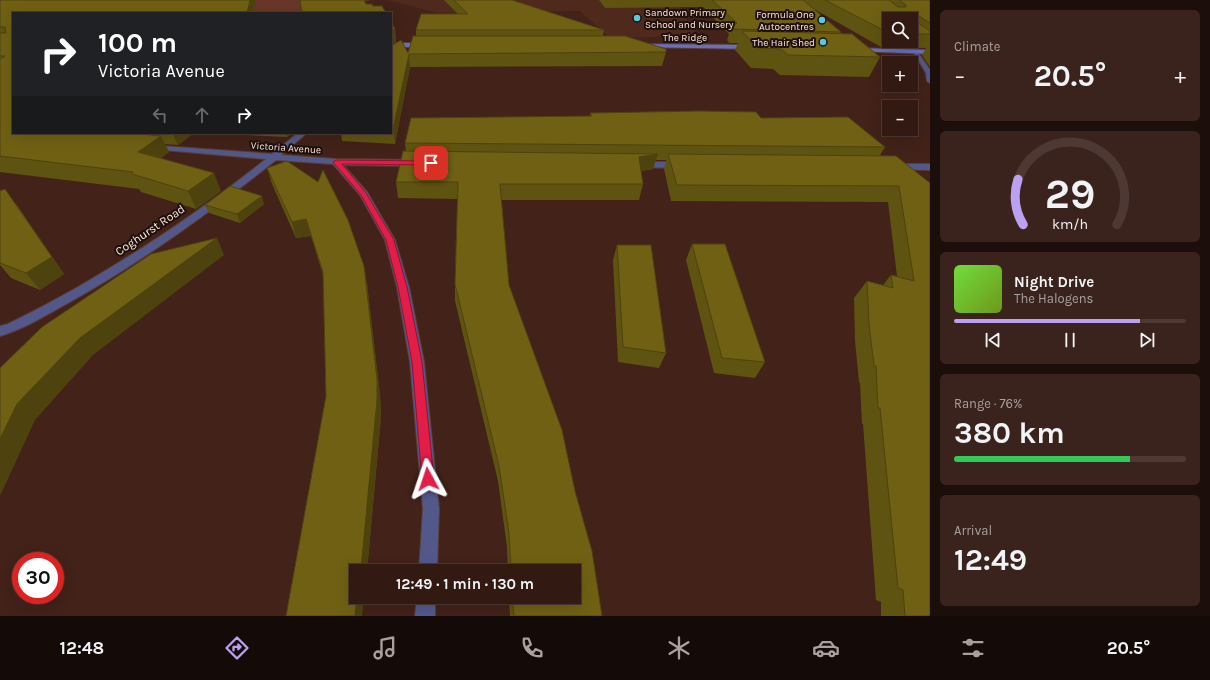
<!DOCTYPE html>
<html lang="en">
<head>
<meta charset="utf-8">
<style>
	:root { --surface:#321a13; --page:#3a231c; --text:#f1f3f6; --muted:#a8a1a0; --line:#4d3833; --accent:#bca0f2 }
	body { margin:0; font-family:Karla,sans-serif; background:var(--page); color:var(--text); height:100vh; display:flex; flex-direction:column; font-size:15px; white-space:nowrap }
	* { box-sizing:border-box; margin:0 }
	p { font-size:13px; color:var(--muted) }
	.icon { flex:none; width:22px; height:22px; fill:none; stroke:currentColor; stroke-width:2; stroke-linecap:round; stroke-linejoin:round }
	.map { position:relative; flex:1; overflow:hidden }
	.sheet { display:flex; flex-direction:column; gap:10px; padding:10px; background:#1c0e0a; width:280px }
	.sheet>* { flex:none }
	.banner { position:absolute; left:12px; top:12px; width:380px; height:122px; border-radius:0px; box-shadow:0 4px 16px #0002,0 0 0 1px var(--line); background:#202124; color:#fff; overflow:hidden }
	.controls { position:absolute; left:882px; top:12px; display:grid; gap:8px }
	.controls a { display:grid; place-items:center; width:36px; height:36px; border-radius:0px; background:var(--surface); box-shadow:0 4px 16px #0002,0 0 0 1px var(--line); font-size:20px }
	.speed { position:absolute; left:12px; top:552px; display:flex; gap:8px; font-size:20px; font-weight:700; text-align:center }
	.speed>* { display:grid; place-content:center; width:52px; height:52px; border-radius:50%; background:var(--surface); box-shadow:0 4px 16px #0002,0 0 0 1px var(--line); line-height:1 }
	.speed .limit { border:6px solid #d22; background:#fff; color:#111 }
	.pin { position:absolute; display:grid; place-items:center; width:34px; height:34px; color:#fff; margin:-17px; border-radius:8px; box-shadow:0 2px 6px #0006 }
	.me { position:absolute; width:44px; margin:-22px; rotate:355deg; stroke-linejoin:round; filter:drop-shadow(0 0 3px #0008) }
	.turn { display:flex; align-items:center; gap:14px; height:84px; padding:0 20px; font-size:18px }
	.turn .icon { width:52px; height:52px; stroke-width:2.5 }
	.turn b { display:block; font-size:28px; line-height:34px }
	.lanes { display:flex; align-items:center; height:38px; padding:0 20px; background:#0003; justify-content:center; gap:20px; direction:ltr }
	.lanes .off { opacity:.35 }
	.big { font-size:30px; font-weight:700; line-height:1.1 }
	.sheet .card { flex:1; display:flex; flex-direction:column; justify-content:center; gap:6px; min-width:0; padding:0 14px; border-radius:6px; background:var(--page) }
	.sheet .dial { align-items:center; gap:0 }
	.dial svg { height:104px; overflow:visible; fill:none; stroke:var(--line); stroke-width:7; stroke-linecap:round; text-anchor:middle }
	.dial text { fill:var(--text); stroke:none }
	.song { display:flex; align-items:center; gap:12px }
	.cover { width:48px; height:48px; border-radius:6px; background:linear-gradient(135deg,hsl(100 70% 55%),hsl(80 70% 35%)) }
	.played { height:4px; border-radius:2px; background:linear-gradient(90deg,var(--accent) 80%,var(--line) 80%) }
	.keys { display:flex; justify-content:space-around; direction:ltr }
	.heat { display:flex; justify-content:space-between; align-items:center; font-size:22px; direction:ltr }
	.charge { height:6px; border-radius:3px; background:linear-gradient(90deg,#34c759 76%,var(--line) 0) }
	.trip { position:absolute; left:349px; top:564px; width:232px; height:40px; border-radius:0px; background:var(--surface); box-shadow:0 4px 16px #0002,0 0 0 1px var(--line); font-weight:700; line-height:40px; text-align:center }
	.menu { display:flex; height:64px; justify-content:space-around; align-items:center; background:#140a08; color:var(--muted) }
	.menu .icon { width:28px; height:28px }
	.menu .active { color:var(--accent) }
	.menu b { font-size:18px; color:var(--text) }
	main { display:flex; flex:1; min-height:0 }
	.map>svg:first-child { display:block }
	.built { fill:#50291d }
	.green { fill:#683729 }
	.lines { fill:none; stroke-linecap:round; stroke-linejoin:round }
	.street-casing { stroke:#5c3d35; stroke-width:2 }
	.secondary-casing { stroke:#5c3d35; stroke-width:2 }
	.street { fill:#52598a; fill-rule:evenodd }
	.secondary { fill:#6870be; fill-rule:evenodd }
	.wall { fill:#5f5311; fill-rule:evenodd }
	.shaded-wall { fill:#4e430e }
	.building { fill:#6f6014; stroke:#4e430e }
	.route { fill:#e11d48; stroke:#92132f }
	.poi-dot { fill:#59c8e5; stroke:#1f100c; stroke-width:1.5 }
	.labels { text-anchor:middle; stroke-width:4; stroke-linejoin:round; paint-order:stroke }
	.far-poi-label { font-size:10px; fill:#fce6df; stroke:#1f100c; text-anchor:end }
	.far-street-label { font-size:10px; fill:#fce6df; stroke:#1f100c }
	.street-label { font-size:12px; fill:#fce6df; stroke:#1f100c }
</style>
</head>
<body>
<main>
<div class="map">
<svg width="930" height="616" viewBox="0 0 930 616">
	<rect width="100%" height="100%" fill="#422219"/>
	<polygon class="built" points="388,0 699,0 680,5 688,23 698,36 610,38 580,11 437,13"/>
	<polygon class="green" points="228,0 372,0 295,13 221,13"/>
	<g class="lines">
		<g class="street-casing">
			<g id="street">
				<polygon points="913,51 917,51 930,70 930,83 927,81 926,73"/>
				<path d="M298 133H307L281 155 336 159 417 160 421 163 417 166 343 165 367 192 395 240 409 287 424 362 439 509 437 571H419L423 509 410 362 397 287 385 240 360 195 333 164 276 160C210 212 142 262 68 303 46 315 24 329 0 336V326L8 324C32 312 55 300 78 287 144 249 207 206 266 159L152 149 148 147 149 145 272 154Z"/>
				<polygon points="639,162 681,162 685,165 681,168 636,167 636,163"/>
				<polygon points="895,164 930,164 930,170 892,169 892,165"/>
				<polygon points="417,597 435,597 435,616 415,616"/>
			</g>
		</g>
		<g class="secondary-casing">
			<g id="secondary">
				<polygon points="391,43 426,43 429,45 426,47 391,47"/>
				<polygon points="640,44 752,45 755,47 752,49 638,47 638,45"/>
				<polygon points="856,48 930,50 930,54 854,51 854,49"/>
			</g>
		</g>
		<use href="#street" class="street"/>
		<use href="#secondary" class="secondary"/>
	</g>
	<g class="wall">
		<polygon points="0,0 256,0 253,13 13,13 13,133 194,133 178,145 165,144 169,152 161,158 221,191 196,209 141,192 139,189 0,172"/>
		<polygon points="444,0 512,0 604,30 603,36 666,52 662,66 410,67 395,144 342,141 341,133 391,133 391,22 395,29 396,43 408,53 416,36 416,30 458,14"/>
		<path d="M599 0H930V67L922 55 926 48 881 47 814 9 841 32 840 34 880 57 869 77 780 75 773 69 751 68 735 50 738 43H729L727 40 729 34 703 7 605 8ZM889 19H911V41H889Z"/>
		<polygon points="590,113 761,118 885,147 880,155 930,183 930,616 881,616 881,602 876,600 863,424 862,424 860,383 859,382 855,341 854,298 867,281 883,285 891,275 897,276 888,202 671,201 664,169 666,160 656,160 653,169 641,171 643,184 639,200 501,200 509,285 602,616 510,616 509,597 574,597 574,571 508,571 507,547 498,481 455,301 455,284 458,199 398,198 396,182 406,152 405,143 590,116"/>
		<polygon points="245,133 292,133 287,137 246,135"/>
		<polygon points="267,168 367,283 380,395 381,417 367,571 356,571 290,601 326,396 323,275 311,236 296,238 272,184"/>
		<polygon points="0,191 17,205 64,274 40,290 11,278 0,265"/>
		<polygon points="264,204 240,223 209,213 205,205"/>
		<polygon points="692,244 765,362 755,378 714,373 686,260"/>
		<polygon points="617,245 666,353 659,368 618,362 613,260"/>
	</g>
	<g class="shaded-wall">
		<polygon points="250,0 256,0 253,13 247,13"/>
		<polygon points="395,29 396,48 391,53 391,30"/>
		<polygon points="409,54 410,67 395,144 393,129"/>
		<polygon points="172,133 194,133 178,145"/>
		<polygon points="286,133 292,133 287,137"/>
		<polygon points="161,136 169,152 147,169 138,152"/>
		<polygon points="658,154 653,169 635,172 639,157"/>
		<polygon points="214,173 221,191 196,209 188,191"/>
		<polygon points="5,189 64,274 40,290 26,273"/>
		<polygon points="262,196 264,204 240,223 237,214"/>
		<polygon points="306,219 311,236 296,238 292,222"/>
		<polygon points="217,238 224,255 93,355 35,420 0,496 0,439 17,404 80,338"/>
		<polygon points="364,266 367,283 380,395 381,417 367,571 361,571"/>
		<polygon points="357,597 364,597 362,616 355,616"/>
	</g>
	<g class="building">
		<polygon points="0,0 250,0 247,13 13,13 13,133 129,133 161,136 138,152 214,173 188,191 132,174 133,172 0,156 0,59 5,56 0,56 0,33 6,33 5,27 0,27"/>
		<polygon points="300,0 364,0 366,4 372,4 373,6 382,6 386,13 302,13"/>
		<polygon points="454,0 512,0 604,30 416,30 421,14 468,14"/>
		<polygon points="712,0 803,0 841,32 734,29 732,27 737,23"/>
		<polygon points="825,0 889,0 898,7 906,7 906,5 899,0 930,0 930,23 919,16 917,17 918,23 930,31 930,34 911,34 911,19 889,19 889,33"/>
		<polygon points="391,22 395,29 391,30"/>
		<polygon points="742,31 852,34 880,57 788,55 781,49 758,48"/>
		<polygon points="391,35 395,36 391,39"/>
		<polygon points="413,36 625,36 666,49 666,52 409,54 393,129 391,128 391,46 401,40 408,53"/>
		<polygon points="699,111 756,112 761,118 848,117 885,147 405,143 411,118 592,116 590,113"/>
		<polygon points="403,151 658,154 639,157 643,184 500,184 509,285 562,430 575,491 592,551 602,616 514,616 512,597 574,597 574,571 511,571 509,533 499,466 455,284 458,182 396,182"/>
		<polygon points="668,154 896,156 930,183 930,616 905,616 903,590 898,588 880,408 878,408 876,366 874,366 869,324 867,281 893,288 891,275 914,281 899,186 677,185"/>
		<polygon points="287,161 318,182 323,170 348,220 364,266 377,379 377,400 362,559 361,571 356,571 356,597 357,597 355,616 286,616 326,396 323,272 306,219 292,222 267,168"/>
		<polygon points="230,186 262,196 237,214 205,205"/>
		<polygon points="5,189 52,257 26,273 0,263 0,191"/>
		<polygon points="217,238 80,338 17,404 0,439 0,368 42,327 151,254"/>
		<polygon points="692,244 725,244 765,362 722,358"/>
		<polygon points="617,245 651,245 666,353 623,347"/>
	</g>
	<polygon class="route" points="336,160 431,161 434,163 431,165 342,164 366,193 394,240 407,287 422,362 434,479 433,483 428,485 424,483 422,479 412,362 398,287 386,240 361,195 333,162"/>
	<g class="poi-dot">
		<circle cx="637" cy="18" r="4"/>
		<circle cx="822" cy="20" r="4"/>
		<circle cx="823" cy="42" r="4"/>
	</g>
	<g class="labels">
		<g class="far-poi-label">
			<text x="645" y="16" text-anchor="start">Sandown Primary<tspan x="645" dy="12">School and Nursery</tspan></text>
			<text x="814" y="18">Formula One<tspan x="814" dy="12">Autocentres</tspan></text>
			<text x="815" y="46">The Hair Shed</text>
		</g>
		<g class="far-street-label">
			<text x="685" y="41">The Ridge</text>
			<text transform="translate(286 147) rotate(4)" y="4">Victoria Avenue</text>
		</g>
		<g class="street-label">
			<text transform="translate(150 230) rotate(-34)" y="4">Coghurst Road</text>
		</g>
	</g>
</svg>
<div class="controls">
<a><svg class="icon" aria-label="search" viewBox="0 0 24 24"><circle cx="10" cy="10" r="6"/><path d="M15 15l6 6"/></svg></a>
<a>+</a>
<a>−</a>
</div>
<div class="speed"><div class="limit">30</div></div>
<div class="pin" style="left:431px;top:163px;background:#d93025"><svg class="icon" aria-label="arrive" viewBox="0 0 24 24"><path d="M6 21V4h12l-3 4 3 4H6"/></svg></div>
<svg class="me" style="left:428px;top:479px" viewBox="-20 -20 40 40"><path d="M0-17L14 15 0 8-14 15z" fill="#e11d48" stroke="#fff" stroke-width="4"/></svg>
<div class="trip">12:49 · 1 min · 130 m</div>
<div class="banner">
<div class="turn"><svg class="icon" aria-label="right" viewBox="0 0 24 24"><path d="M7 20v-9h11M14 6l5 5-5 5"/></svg><div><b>100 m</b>Victoria Avenue</div></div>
<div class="lanes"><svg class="icon off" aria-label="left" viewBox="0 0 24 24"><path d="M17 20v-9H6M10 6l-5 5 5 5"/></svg><svg class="icon off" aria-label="ahead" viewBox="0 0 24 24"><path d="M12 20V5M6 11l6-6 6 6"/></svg><svg class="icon" aria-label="right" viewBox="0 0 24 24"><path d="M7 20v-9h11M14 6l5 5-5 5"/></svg></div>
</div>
</div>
<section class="sheet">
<div class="card"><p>Climate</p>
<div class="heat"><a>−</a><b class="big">20.5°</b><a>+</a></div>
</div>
<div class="card dial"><svg viewBox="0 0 100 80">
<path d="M14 69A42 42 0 1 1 86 69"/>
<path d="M14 69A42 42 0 0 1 10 34" stroke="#bca0f2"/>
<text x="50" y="56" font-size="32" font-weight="700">29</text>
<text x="50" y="72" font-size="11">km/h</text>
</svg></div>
<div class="card">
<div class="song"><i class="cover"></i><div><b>Night Drive</b><p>The Halogens</p></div></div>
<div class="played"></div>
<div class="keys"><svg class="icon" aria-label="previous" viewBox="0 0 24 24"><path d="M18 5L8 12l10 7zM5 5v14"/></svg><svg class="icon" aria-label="pause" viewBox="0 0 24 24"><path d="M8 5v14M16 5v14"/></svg><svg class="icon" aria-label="next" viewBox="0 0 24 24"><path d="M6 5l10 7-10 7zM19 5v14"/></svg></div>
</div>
<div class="card"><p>Range · 76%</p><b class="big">380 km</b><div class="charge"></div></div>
<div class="card"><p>Arrival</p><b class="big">12:49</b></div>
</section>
</main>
<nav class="menu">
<b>12:48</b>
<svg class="icon active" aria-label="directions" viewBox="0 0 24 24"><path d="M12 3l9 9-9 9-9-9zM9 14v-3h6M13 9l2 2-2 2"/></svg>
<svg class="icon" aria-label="music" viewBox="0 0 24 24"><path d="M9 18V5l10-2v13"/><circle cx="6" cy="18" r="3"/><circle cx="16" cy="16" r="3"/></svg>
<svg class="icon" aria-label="phone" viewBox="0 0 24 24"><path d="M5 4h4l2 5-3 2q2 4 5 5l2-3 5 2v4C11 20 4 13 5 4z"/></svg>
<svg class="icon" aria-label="climate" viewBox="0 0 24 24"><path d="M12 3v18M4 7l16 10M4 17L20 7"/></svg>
<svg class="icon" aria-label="car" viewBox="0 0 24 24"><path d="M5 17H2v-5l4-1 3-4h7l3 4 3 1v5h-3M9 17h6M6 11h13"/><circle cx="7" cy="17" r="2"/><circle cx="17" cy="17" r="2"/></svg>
<svg class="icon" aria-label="filters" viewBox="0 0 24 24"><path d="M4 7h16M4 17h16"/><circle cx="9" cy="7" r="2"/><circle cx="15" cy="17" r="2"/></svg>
<b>20.5°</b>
</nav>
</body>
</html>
